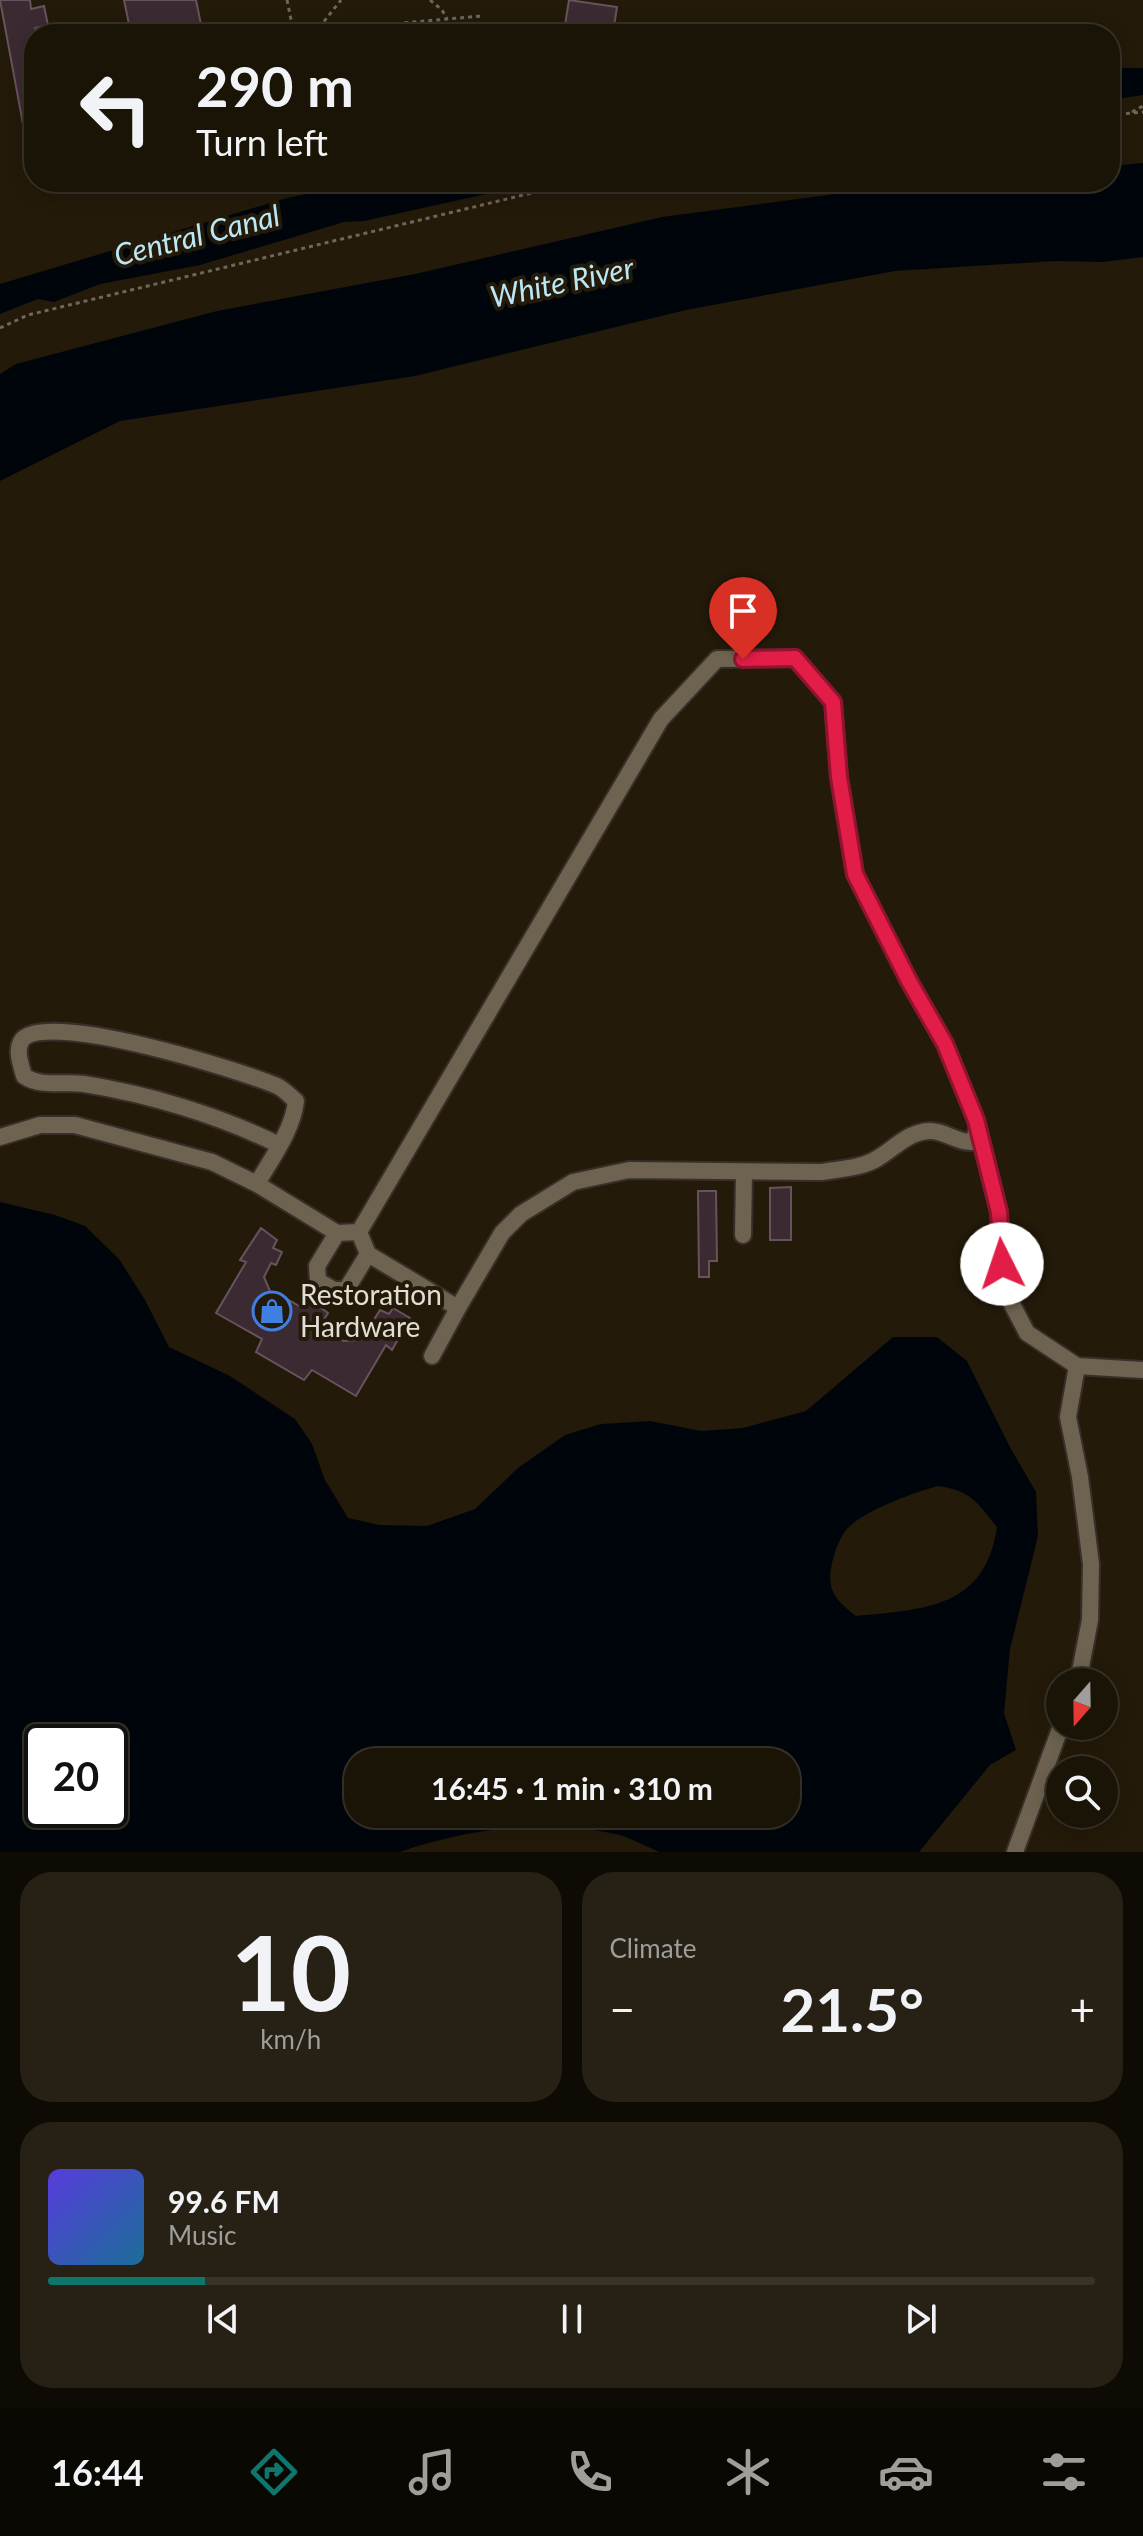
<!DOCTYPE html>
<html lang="en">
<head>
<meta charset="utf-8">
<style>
	:root { --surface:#1a1407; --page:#272115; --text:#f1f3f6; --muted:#9f9e9b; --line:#383328; --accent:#0f766e }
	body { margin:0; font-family:Lato,sans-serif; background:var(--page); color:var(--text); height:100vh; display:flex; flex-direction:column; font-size:30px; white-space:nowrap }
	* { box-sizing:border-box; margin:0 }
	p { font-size:26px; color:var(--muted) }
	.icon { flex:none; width:44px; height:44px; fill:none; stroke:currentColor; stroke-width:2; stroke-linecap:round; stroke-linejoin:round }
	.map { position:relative; height:1852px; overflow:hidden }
	.drawer { display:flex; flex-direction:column; gap:20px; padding:20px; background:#0e0b04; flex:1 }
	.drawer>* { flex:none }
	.banner { position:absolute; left:24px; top:24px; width:1096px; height:168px; border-radius:32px; box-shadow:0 4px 20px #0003,0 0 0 2px var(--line); background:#1a1407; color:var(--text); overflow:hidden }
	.needle { width:52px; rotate:200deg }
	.fabs { position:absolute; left:1046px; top:1668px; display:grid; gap:16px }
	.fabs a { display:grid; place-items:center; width:72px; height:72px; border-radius:50%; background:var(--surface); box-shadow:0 4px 20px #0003,0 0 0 2px var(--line); font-size:40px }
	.speed { position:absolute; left:24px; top:1724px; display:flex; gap:16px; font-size:40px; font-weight:700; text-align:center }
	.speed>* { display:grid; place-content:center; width:104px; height:104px; border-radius:50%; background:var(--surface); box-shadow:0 4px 20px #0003,0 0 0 2px var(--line); line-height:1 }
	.speed .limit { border:4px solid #111; border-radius:12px; background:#fff; color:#111 }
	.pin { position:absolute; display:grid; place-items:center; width:68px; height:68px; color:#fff; margin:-82px -34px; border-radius:50% 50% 50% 0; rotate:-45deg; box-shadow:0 0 8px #0007 }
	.pin .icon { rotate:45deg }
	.me { position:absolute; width:88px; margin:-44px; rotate:356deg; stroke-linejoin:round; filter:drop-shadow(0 0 6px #0008) }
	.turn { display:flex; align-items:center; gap:28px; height:168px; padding:0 40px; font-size:36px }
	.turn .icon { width:104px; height:104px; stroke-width:2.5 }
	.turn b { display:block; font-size:56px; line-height:68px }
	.big { font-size:60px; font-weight:700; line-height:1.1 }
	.drawer .widget { flex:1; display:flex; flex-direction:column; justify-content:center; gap:12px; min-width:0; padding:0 28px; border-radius:32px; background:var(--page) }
	.drawer .dial { align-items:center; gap:0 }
	.dial b { font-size:104px; line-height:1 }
	.song { display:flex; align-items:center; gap:24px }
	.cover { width:96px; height:96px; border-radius:12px; background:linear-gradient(135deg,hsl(250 70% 55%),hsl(200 70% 35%)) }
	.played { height:8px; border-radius:4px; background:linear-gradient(90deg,var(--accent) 15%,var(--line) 15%) }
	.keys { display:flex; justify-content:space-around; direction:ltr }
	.heat { display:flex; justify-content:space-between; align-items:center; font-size:44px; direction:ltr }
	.drawer .tiles { flex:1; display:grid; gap:20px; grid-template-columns:1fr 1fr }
	.widget:last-child { grid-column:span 2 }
	.trip { position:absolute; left:344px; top:1748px; width:456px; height:80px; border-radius:32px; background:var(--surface); box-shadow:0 4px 20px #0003,0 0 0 2px var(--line); font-weight:700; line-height:80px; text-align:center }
	.tabs { display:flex; height:128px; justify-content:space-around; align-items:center; background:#0a0803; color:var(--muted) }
	.tabs .icon { width:56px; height:56px }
	.tabs .on { color:var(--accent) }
	.tabs b { font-size:36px; color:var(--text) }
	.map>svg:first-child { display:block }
	.water { fill:#00050c; fill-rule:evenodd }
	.building { fill:#3c2a33; stroke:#67535d; stroke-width:2 }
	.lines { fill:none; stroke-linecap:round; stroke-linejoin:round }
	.minor-casing { stroke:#37302a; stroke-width:20 }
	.path { stroke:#6f6759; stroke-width:3; stroke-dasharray:4 4; stroke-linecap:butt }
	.minor { stroke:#6e6350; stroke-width:16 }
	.route-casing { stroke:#92132f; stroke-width:20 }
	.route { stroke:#e11d48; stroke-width:14 }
	.labels { text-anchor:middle; stroke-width:8; stroke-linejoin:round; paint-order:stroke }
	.poi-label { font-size:28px; fill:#e4ddd3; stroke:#231a09; text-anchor:start }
	.water-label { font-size:30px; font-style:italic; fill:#bbe7f7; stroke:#231a09 }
</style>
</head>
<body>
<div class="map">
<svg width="1143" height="1852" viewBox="0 0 1143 1852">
	<rect width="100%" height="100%" fill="#231a09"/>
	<g class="water">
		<polygon points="1110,68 1143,68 1143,95 1110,100"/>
		<polygon points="1143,163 1143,257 1103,262 1055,261 895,271 686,310 415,376 120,421 0,481 0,374 16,364 217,311 415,274 662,217 925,182 1110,182 1110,166"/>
		<polygon points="366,182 540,182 364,221 344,222 200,265 100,284 54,302 38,299 0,314 0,284 287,198"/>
		<path d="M0 1202 55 1215 85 1226 119 1259 145 1300 169 1347 230 1376 295 1419 312 1444 325 1480 348 1518 380 1525 427 1526 475 1509 518 1468 565 1435 601 1424 650 1421 701 1431 743 1428 806 1411 893 1337H937L967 1361 1011 1449 1036 1492 1038 1536 1010 1649 1004 1713 1016 1750 990 1765 919 1852H660C647 1847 633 1839 620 1835 548 1818 468 1828 400 1852H0ZM938 1486C970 1490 978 1503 997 1527 985 1609 924 1609 856 1616 836 1600 826 1591 832 1563 835 1551 839 1539 847 1529 863 1511 915 1492 938 1486ZM110 1742V1810H42V1742ZM358 1762H786V1814H358Z"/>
	</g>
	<g class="building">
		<polygon points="0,0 30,0 31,9 44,6 48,25 35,28 36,34 34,34 34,134 25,135"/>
		<polygon points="124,0 196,0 203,34 131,34"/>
		<polygon points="569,0 617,7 613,33 565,25"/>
		<polygon points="483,27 484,34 429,34"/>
		<polygon points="791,1187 791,1240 770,1240 770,1188"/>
		<polygon points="698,1191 716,1191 717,1261 709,1261 709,1277 699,1277"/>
		<polygon points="261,1228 277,1240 273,1248 282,1252 276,1265 271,1263 264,1277 272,1296 282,1306 287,1299 301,1307 306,1297 328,1313 322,1323 334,1331 332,1337 344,1341 357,1340 366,1332 380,1310 389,1314 393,1308 410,1318 392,1350 386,1345 356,1396 312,1370 304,1380 256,1352 262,1339 216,1313 246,1262 240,1260"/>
	</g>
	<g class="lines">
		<g class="minor-casing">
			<g id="minor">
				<polyline points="0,1137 40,1125 75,1125 212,1162 257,1184 337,1233 359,1232 661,719 717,659 795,658 833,702 839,777 855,874 909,981 945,1044 976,1120 999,1212 1004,1289 1027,1333 1077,1366 1143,1370"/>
				<path d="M257 1184C271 1159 293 1130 296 1101 290 1096 284 1089 277 1086 242 1071 45 1009 22 1040 15 1050 21 1065 24 1076 42 1088 62 1081 84 1084 148 1094 221 1116 279 1145"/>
				<path d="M359 1232 368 1254 458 1308 502 1233 521 1214 573 1182 629 1170 822 1172C840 1169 863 1168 878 1158 895 1148 908 1132 929 1131 944 1130 957 1143 972 1142L978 1129"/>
				<polyline points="337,1233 317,1266 318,1281 334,1290 346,1290 368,1254"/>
				<polyline points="743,1235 744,1172"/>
				<polyline points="432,1356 458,1308"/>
				<polyline points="1077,1366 1068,1417 1080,1477 1091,1564 1090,1620 1078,1682"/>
				<polyline points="1015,1852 1061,1726"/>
			</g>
		</g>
		<g class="path">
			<polyline points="287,0 294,34"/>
			<polyline points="430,0 442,10 447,19"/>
			<polyline points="314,34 341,0"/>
			<polyline points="366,34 402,23 482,16"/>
			<polyline points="1132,112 1143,106"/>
			<polyline points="1110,115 1143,112"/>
			<polyline points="0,328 28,315 577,182"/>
		</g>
		<use href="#minor" class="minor"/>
	</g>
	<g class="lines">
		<g class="route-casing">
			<polyline id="route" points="743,659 795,658 833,702 839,777 855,874 909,981 945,1044 976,1120 999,1212 1002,1264"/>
		</g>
		<use href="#route" class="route"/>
	</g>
	<defs>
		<g id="shop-ring" transform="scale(2)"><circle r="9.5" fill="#231a09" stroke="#3f7fe0" stroke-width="1.5"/><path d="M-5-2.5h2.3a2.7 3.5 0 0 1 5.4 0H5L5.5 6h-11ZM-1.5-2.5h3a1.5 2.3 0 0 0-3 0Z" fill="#3f7fe0"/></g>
	</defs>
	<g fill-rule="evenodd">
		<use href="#shop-ring" x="272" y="1311"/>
	</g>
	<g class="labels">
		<g class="poi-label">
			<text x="300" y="1305">Restoration<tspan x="300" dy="32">Hardware</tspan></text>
		</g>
		<g class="water-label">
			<text transform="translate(197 236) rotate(-14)" y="10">Central Canal</text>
			<text transform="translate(562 283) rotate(-12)" y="10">White River</text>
		</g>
	</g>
</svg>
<div class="fabs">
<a><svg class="needle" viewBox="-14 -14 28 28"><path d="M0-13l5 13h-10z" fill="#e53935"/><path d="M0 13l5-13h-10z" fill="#9f9e9b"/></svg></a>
<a><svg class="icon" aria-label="search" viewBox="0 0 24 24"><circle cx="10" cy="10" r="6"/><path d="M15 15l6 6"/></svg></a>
</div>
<div class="speed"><div class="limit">20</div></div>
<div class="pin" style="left:743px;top:659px;background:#d93025"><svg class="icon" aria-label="arrive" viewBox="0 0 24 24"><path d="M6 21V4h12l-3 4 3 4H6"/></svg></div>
<svg class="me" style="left:1002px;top:1264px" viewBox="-20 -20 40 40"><circle r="19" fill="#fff"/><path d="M0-13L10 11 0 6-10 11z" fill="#e11d48"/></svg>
<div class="trip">16:45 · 1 min · 310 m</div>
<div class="banner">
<div class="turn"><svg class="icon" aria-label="left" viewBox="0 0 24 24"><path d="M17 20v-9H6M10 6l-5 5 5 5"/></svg><div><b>290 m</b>Turn left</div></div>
</div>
</div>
<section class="drawer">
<div class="tiles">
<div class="widget dial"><b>10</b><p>km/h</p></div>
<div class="widget"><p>Climate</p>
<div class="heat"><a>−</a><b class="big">21.5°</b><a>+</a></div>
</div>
<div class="widget">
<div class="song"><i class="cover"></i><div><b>99.6 FM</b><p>Music</p></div></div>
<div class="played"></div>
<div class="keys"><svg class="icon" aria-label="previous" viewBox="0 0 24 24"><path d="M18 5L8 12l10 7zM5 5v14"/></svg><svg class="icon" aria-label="pause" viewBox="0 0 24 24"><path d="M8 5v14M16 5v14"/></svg><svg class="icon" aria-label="next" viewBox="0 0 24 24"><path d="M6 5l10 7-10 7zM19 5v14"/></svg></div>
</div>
</div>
</section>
<nav class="tabs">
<b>16:44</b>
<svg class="icon on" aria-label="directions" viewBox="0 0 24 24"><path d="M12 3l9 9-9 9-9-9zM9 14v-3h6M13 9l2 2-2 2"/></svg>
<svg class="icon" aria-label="music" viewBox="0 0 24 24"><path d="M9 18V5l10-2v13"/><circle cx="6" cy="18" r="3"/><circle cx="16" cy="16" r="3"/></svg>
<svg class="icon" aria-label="phone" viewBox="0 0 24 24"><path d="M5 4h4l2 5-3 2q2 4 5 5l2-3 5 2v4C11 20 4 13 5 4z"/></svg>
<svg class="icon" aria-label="climate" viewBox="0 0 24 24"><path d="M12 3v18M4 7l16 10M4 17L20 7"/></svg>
<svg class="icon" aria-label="car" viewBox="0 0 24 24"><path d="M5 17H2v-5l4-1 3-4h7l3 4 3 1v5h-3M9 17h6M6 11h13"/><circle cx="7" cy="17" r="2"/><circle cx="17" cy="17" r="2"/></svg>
<svg class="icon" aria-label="filters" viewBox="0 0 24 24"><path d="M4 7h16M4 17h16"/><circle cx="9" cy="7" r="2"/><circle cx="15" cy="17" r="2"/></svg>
</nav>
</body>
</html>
